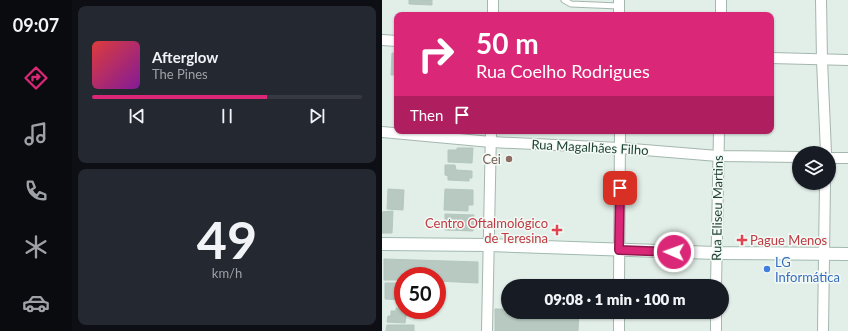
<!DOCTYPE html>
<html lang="en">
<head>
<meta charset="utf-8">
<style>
	:root { --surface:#171b24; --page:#242831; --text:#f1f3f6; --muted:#9ea1a6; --line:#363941; --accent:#db2777 }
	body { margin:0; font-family:Lato,sans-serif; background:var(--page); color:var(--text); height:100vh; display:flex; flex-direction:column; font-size:15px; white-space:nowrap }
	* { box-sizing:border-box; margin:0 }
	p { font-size:13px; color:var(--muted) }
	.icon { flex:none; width:22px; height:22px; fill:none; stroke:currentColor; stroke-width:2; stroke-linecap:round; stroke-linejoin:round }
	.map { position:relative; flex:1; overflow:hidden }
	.sheet { display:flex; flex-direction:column; gap:6px; padding:6px; background:#0d0f14; width:310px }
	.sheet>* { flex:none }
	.guide { position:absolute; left:12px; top:12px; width:380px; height:122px; border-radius:8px; box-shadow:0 1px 3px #0004; background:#db2777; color:#fff; overflow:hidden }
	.controls { position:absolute; left:410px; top:146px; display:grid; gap:8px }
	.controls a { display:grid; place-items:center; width:44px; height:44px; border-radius:50%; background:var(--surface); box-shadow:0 1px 3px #0004; font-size:20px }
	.speed { position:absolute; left:12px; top:267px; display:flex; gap:8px; font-size:20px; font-weight:700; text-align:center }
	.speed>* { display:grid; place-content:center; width:52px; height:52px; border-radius:50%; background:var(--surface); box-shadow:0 1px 3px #0004; line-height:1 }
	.speed .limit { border:6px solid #d22; background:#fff; color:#111 }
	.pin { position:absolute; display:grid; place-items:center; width:34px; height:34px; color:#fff; margin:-17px; border-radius:8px; box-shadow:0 2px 6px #0006 }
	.me { position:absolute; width:44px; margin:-22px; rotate:272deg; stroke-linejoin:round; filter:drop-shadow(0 0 3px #0008) }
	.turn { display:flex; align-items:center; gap:14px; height:84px; padding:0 16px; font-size:18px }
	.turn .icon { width:52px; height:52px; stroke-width:2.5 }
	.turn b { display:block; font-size:28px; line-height:34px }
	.then { display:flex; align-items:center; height:38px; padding:0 16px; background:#0003; gap:8px; font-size:15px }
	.sheet .card { flex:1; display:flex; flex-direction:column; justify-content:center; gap:6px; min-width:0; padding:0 14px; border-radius:8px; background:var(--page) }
	.sheet .dial { align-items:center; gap:0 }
	.dial b { font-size:52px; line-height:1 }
	.song { display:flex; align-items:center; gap:12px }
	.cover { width:48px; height:48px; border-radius:6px; background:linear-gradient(135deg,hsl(0 70% 55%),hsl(290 70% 35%)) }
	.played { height:4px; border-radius:2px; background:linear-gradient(90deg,var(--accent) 65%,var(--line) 65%) }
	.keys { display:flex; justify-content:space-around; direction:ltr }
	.trip { position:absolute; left:119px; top:279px; width:228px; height:40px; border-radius:20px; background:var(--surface); box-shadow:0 1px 3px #0004; font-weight:800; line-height:40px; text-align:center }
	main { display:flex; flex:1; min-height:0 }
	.tabs { display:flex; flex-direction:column; width:72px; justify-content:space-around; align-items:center; background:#090b0e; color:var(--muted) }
	.tabs .icon { width:28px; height:28px }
	.tabs .current { color:var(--accent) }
	.tabs b { font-size:18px; color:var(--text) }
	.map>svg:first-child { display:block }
	.building { fill:#b7c9c0; stroke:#b4c8be }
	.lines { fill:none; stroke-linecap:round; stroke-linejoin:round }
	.lane-casing { stroke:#a4b7af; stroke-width:7 }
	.street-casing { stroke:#a4b7af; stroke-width:12 }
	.secondary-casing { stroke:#a0baaf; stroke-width:14 }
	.lane { stroke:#fff; stroke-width:5 }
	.street { stroke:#fff; stroke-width:10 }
	.secondary { stroke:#fff; stroke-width:12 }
	.route-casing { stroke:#8e194d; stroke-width:10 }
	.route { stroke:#db2777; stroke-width:7 }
	.education-dot { fill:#8d6e63; stroke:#f3faf6; stroke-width:1.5 }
	.health-dot { fill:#e0444e; stroke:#f3faf6; stroke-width:1.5 }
	.shop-dot { fill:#3f7fe0; stroke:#f3faf6; stroke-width:1.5 }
	.labels { text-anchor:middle; stroke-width:3; stroke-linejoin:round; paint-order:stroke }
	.street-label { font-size:13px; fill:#204135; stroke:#f3faf6 }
	.education-label { font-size:13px; fill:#785e54; stroke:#f3faf6; text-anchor:end }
	.health-label { font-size:13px; fill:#be3a42; stroke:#f3faf6; text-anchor:end }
	.shop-label { font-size:13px; fill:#366cbe; stroke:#f3faf6; text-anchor:start }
</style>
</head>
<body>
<main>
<nav class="tabs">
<b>09:07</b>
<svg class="icon current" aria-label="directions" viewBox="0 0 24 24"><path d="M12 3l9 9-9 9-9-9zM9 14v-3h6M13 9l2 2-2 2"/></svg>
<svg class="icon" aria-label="music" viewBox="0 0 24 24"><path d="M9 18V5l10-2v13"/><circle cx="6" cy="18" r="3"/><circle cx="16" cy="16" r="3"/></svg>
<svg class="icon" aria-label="phone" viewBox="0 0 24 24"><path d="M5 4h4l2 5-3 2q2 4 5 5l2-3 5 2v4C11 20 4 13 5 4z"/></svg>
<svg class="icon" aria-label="climate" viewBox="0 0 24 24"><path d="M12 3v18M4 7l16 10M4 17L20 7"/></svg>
<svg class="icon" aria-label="car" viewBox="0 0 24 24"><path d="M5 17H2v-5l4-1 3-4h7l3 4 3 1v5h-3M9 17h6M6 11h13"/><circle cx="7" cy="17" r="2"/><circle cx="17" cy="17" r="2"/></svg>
</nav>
<section class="sheet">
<div class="card">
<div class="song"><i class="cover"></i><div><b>Afterglow</b><p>The Pines</p></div></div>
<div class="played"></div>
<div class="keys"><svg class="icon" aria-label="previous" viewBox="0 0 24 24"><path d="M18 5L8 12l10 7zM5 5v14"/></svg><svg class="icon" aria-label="pause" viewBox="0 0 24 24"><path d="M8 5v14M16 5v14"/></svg><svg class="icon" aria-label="next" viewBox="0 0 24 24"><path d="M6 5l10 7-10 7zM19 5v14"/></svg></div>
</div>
<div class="card dial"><b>49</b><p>km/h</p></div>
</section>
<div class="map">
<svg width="466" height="331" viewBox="0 0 466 331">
	<rect width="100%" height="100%" fill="#e2eee8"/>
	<g class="building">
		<polygon points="27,0 50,0 50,5 27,4"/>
		<polygon points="10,53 15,53 15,75 9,75"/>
		<polygon points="75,148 91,148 90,163 66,162 66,150 75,150"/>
		<polygon points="63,165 73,165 74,170 90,171 90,178 87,178 87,181 66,180 66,176 63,175"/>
		<polygon points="6,189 22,190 21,210 5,209"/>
		<polygon points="63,189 91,190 91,205 86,205 86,211 62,210"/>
		<polygon points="11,211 10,233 0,233 0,212"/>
		<polygon points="63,214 92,215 91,231 63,230"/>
		<polygon points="2,259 96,262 96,283 55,281 55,276 21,276 21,280 2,280"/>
		<polygon points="3,283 21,283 21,300 3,299"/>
		<polygon points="14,308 29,310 28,315 24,316 23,323 5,322 6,316 9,316 9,311 14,311"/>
		<polygon points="113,309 126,309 126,312 197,312 196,331 113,331"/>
		<polygon points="5,325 32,325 32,331 4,331"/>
	</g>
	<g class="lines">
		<g class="lane-casing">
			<polyline id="lane" points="182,0 189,4 237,6"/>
		</g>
		<g class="street-casing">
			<g id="street">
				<polyline points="111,0 111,15"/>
				<polyline points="439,0 440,60 444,153"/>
				<polyline points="237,15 237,0"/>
				<polyline points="339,15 339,0"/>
				<polyline points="0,40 15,41"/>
				<polyline points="389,58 466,60"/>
				<polyline points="0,132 109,142 238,148 336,156 417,157"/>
				<polyline points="447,158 466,158"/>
				<polyline points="237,286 238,131"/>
				<polyline points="334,286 337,131"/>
				<polyline points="237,312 237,331"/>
				<polyline points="334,312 334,331"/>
				<polyline points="105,331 109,131"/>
				<polyline points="441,331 443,183"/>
			</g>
		</g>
		<g class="secondary-casing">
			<polyline id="secondary" points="0,244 106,245 334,253 466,254"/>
		</g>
		<use href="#lane" class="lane"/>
		<use href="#street" class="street"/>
		<use href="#secondary" class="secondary"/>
	</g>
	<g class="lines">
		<g class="route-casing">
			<polyline id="route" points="238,188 237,250 292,252"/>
		</g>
		<use href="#route" class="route"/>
	</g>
	<circle class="education-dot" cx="127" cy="159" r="4"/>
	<g class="health-dot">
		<path d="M173 224h4v4h4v4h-4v4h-4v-4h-4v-4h4z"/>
		<path d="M358 234h4v4h4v4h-4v4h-4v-4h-4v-4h4z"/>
	</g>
	<circle class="shop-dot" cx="385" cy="269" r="4"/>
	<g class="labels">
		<g class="street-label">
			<text transform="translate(208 147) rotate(3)" y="5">Rua Magalhães Filho</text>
			<text transform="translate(335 208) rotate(-89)" y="5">Rua Eliseu Martins</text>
		</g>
		<g class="education-label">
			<text x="119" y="164">Cei</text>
		</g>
		<g class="health-label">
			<text x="166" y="228">Centro Oftalmológico<tspan x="166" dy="15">de Teresina</tspan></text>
			<text x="368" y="245" text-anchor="start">Pague Menos</text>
		</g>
		<g class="shop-label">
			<text x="393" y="267">LG<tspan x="393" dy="15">Informática</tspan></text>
		</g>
	</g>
</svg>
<div class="controls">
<a><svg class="icon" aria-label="layers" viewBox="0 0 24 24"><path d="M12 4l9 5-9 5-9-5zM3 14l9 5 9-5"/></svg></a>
</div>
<div class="speed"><div class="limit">50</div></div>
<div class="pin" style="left:238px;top:188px;background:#d93025"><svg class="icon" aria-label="arrive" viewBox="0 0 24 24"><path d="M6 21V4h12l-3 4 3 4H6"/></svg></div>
<svg class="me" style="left:292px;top:252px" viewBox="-20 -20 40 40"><circle r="17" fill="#db2777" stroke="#fff" stroke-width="3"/><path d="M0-11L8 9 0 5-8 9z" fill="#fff"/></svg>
<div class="trip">09:08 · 1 min · 100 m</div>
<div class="guide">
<div class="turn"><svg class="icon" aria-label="right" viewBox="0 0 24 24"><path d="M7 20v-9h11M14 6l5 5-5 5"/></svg><div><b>50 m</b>Rua Coelho Rodrigues</div></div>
<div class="then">Then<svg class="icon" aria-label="arrive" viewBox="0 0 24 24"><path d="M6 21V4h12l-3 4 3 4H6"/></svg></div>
</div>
</div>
</main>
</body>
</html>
